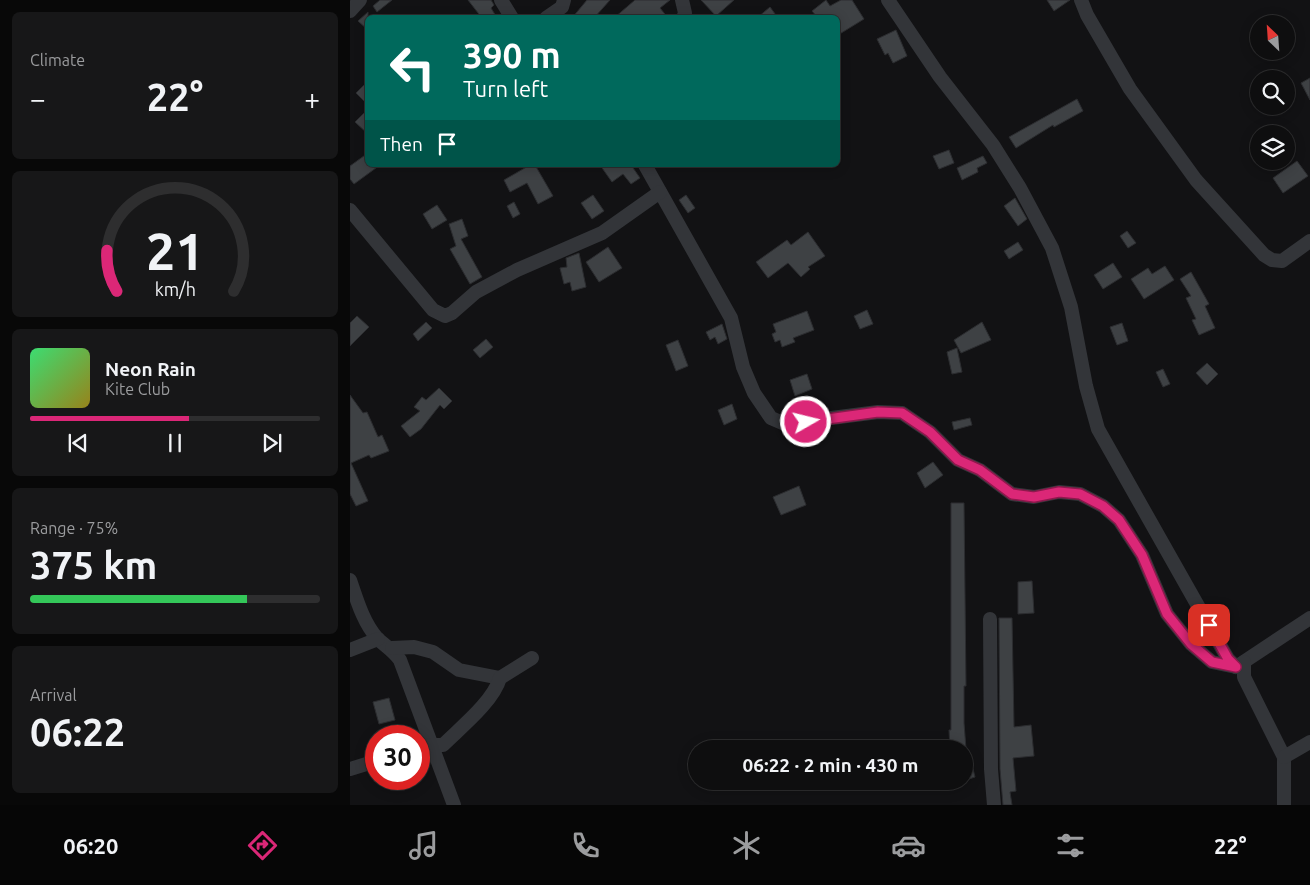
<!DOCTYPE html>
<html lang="en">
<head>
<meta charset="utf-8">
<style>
	:root { --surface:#0e0e0f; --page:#171718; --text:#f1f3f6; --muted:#9b9c9e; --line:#2e2e2f; --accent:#db2777 }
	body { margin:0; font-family:Ubuntu,sans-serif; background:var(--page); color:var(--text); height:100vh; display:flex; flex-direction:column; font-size:19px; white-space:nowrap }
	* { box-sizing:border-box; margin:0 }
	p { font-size:16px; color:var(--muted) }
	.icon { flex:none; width:28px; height:28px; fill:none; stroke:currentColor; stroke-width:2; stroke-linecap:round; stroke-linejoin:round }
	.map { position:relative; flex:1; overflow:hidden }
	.panel { display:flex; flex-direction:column; gap:12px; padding:12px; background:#080808; width:350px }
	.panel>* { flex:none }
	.hud { position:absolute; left:15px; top:15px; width:475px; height:152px; border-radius:8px; box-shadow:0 2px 12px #0003,0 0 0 1px var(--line); background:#00695c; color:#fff; overflow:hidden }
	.needle { width:32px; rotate:335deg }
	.fabs { position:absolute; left:900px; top:15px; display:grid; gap:10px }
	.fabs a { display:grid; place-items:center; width:45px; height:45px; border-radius:50%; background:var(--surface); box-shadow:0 2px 12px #0003,0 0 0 1px var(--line); font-size:25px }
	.speed { position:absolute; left:15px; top:725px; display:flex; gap:10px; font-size:25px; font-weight:700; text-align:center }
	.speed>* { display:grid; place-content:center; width:65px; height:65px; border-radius:50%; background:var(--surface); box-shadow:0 2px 12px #0003,0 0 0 1px var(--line); line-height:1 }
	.speed .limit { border:8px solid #d22; background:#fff; color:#111 }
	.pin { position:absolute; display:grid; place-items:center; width:42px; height:42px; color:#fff; margin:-21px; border-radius:10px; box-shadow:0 2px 8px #0006 }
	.me { position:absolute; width:55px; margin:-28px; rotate:82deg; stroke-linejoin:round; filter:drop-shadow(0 0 4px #0008) }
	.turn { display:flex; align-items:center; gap:18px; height:105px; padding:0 15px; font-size:22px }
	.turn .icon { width:65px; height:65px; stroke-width:2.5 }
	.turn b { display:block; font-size:35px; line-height:42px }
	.then { display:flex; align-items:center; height:48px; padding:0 15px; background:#0003; gap:10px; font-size:19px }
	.big { font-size:38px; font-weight:700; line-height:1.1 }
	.panel .card { flex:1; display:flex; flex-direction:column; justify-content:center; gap:8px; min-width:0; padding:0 18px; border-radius:8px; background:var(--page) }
	.panel .dial { align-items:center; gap:0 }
	.dial svg { height:130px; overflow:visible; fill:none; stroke:var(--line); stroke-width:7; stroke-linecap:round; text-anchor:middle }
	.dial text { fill:var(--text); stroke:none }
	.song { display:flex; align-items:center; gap:15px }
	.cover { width:60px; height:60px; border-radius:8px; background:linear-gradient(135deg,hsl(140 70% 55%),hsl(50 70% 35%)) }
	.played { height:5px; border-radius:2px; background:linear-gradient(90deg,var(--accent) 55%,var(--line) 55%) }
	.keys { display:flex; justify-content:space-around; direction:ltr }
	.heat { display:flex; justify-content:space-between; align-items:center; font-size:28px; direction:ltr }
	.charge { height:8px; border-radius:4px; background:linear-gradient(90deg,#34c759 75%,var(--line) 0) }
	.trip { position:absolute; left:338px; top:740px; width:285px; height:50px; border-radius:25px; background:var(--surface); box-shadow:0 2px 12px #0003,0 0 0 1px var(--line); font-weight:700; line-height:50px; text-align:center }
	.tabs { display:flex; height:80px; justify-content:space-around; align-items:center; background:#060606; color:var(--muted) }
	.tabs .icon { width:35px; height:35px }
	.tabs .on { color:var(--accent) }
	.tabs b { font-size:22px; color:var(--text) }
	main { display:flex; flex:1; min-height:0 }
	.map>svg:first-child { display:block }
	.building { fill:#3e4144; stroke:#2c2d30 }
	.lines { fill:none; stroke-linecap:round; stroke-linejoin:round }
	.minor { stroke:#333539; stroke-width:14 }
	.route-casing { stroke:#8e194d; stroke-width:12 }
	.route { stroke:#db2777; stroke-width:9 }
</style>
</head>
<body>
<main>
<section class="panel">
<div class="card"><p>Climate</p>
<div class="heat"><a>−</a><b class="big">22°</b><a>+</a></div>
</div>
<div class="card dial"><svg viewBox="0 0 100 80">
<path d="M14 69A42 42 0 1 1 86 69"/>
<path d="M14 69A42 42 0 0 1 8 44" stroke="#db2777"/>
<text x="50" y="56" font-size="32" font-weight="700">21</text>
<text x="50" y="72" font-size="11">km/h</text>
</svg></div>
<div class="card">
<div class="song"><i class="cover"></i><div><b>Neon Rain</b><p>Kite Club</p></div></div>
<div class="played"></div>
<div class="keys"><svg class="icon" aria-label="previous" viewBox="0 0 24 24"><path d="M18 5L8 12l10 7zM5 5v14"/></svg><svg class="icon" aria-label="pause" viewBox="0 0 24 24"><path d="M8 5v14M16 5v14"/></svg><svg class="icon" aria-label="next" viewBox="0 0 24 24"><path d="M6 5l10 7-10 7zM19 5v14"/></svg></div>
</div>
<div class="card"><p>Range · 75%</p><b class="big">375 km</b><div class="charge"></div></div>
<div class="card"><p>Arrival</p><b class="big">06:22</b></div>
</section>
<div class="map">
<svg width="960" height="805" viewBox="0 0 960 805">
	<rect width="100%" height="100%" fill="#121214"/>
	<g class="building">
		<polygon points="30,0 42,0 27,12 23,6"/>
		<polygon points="118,0 141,0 144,5 141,8 147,18 132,18"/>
		<polygon points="237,0 260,0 244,18 222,18"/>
		<polygon points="285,0 320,0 310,8 318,18 264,18"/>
		<polygon points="351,0 384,0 366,16"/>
		<polygon points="476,0 480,6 491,0 502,0 514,19 488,35 488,18 468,18 462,11"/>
		<polygon points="697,0 720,0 704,11"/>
		<polygon points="420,7 428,18 407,18"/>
		<polygon points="18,12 18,30 8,21"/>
		<polygon points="546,30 557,56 543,63 538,53 535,55 527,39"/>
		<polygon points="960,78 960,100 951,83"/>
		<polygon points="18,81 18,105 6,93"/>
		<polygon points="727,99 733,111 704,127 703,125 666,148 659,137"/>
		<polygon points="14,113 18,117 18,134 5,122"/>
		<polygon points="599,150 604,163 589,169 583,156"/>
		<polygon points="18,153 18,165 30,165 4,184 0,179 0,166"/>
		<polygon points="633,156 637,163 627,168 628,172 612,180 607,168"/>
		<polygon points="947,161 958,176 933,193 923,178"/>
		<polygon points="180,165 185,165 203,196 188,204 177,183 160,192 154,180"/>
		<polygon points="250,165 281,165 290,178 281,184 273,174 262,182"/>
		<polygon points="243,195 254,211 242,219 231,203"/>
		<polygon points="336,195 345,208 338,213 329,200"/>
		<polygon points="665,198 677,219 668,226 654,206"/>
		<polygon points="164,202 170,214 163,218 157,206"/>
		<polygon points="87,205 97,220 82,229 73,214"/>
		<polygon points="112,219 118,236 111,239 132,277 120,284 100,249 106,246 99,224"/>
		<polygon points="777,231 786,243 778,248 770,236"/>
		<polygon points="458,232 475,256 458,267 460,269 451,277 438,263 418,278 406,262 437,240 441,245"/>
		<polygon points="668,242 673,250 659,259 654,251"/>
		<polygon points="258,247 272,268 249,282 236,262"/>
		<polygon points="229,253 236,287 222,291 220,282 214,284 210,268 217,267 216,258"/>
		<polygon points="763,263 772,277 753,289 744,275"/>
		<polygon points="815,266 824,280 794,299 781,279 798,268 802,274"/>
		<polygon points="841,272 859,304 855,306 865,328 849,335 842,320 846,319 836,298 841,296 830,279"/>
		<polygon points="517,310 523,324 510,329 504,316"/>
		<polygon points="457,311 464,330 443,338 445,342 432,347 430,340 425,342 422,334 426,332 423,324"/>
		<polygon points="7,316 19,327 0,346 0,323"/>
		<polygon points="76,322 82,328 68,341 63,334"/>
		<polygon points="632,322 641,340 611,353 604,340"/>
		<polygon points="772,323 778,341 767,345 760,327"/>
		<polygon points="372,324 377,339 368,344 365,337 360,340 356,332"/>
		<polygon points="136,339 143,347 130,358 123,350"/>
		<polygon points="328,340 338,366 326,371 316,345"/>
		<polygon points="607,348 612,372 602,374 597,352"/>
		<polygon points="857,363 868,374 857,385 846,373"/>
		<polygon points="813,369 820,384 813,387 806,372"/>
		<polygon points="457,374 462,389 445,396 440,380"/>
		<polygon points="89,388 102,401 94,409 90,405 71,429 60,437 51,426 70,411 64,407 72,397 76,400"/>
		<polygon points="0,395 13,413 17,412 28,437 32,435 39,451 21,458 19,455 1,463 18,501 6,506 0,494"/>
		<polygon points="382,404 387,419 374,425 368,410"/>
		<polygon points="620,418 622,425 604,430 602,422"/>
		<polygon points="583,462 593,475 575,488 567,473"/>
		<polygon points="449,486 456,505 431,515 423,497"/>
		<polygon points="601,503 614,503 616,686 614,686 614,723 616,749 600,749 599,730 601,730"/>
		<polygon points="682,581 684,613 668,614 668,582"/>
		<polygon points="649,618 662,618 664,727 681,725 684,756 663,758 666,791 660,792 662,805 653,805 650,769"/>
		<polygon points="39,698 45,720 29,724 23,702"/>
		<polygon points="623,769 625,777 616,780 614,772"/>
	</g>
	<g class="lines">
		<g class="minor">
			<polyline points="151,0 162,18"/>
			<polyline points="332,0 335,13 333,18"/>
			<polyline points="538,0 590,77 643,145 670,188 702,248 721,307 736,386 748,429 878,659 886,667 960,618"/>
			<polyline points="731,0 737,15 780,89 846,180 914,255 922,260 932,261 960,241"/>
			<polyline points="0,11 10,0"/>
			<polyline points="196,18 212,7 214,0"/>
			<polyline points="295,165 381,318 393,367 404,393 421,418 435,424 528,412 552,413 580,432 608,460 630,470 662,494 684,497 709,492 730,494 753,506 769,520 792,555 817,614 841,644 862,662 886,667"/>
			<polyline points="0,210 83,310 95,316 102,313 126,292 167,270 252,233 310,192"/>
			<path d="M0 580C7 600 13 622 27 638 35 646 43 650 50 660L104 805"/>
			<polyline points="640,619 641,769 644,805"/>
			<polyline points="42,648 64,647 83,652 109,670 150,678"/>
			<polyline points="0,650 28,639"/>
			<polyline points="894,662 894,677 934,757 934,805"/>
			<path d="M69 748 81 745H93C110 728 143 702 150 678L182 658"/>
			<polyline points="934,757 960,742"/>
			<polyline points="0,769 26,761"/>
		</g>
	</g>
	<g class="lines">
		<g class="route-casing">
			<polyline id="route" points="456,422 528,412 552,413 580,432 608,460 630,470 662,494 684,497 709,492 730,494 753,506 769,520 792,555 817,614 841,644 862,662 886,667 878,659 859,625"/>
		</g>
		<use href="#route" class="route"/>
	</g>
</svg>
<div class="fabs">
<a><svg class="needle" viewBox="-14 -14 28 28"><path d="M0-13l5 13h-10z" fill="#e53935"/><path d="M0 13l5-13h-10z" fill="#9b9c9e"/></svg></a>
<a><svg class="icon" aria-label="search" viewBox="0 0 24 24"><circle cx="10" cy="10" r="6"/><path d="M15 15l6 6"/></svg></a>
<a><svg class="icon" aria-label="layers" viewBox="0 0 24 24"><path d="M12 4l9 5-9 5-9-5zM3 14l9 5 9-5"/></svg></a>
</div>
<div class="speed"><div class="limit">30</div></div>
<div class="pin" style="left:859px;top:625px;background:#d93025"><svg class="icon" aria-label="arrive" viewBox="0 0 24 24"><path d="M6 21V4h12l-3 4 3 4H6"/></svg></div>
<svg class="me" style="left:456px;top:422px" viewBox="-20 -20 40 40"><circle r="17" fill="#db2777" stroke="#fff" stroke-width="3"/><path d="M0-11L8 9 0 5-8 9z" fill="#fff"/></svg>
<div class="trip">06:22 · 2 min · 430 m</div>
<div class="hud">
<div class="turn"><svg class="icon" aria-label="left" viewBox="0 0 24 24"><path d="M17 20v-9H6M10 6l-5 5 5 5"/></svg><div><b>390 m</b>Turn left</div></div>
<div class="then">Then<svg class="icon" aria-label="arrive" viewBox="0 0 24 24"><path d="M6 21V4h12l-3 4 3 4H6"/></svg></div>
</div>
</div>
</main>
<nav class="tabs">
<b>06:20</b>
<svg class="icon on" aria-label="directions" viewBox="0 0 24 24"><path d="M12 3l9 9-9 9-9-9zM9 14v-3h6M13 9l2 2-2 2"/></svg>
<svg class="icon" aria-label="music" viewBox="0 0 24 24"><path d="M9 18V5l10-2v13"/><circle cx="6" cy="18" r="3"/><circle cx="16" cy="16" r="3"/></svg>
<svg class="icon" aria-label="phone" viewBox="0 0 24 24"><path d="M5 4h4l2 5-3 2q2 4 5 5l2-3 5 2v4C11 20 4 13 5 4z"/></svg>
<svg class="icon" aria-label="climate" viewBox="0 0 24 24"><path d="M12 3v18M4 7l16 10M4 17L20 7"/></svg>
<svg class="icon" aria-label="car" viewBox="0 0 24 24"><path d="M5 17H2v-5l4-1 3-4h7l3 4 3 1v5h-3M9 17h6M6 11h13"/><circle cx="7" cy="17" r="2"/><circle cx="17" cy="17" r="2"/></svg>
<svg class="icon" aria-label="filters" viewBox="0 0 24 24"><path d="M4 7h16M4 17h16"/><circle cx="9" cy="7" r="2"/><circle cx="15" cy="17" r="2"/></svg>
<b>22°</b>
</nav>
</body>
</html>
